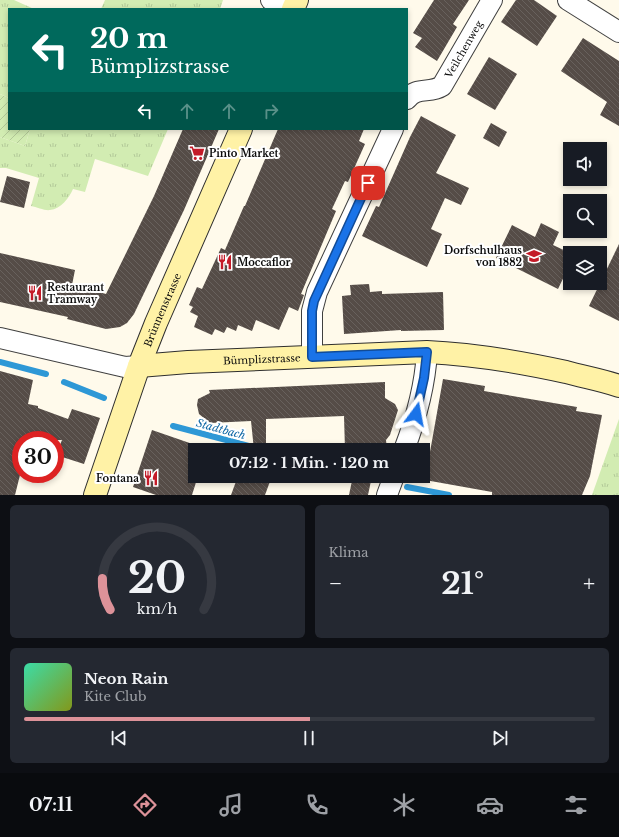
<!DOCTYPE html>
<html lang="de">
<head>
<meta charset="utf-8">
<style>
	:root { --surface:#171b24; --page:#242831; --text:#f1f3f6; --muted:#9ea1a6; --line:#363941; --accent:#dd9299 }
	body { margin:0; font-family:"Libre Baskerville",serif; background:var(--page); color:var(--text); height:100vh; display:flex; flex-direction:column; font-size:15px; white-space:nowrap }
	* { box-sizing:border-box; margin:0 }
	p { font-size:13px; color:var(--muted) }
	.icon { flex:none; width:22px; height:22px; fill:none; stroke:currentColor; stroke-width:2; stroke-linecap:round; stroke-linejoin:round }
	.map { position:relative; height:495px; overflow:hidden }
	.sheet { display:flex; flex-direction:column; gap:10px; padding:10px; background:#0d0f14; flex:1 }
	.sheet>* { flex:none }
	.guide { position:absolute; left:8px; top:8px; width:400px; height:122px; border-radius:0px; box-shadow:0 2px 6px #0003; background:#00695c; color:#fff; overflow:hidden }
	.tools { position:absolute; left:563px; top:142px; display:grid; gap:8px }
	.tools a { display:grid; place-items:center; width:44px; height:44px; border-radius:0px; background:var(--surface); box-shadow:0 2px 6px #0003; font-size:20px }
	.speed { position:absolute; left:12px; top:431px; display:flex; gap:8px; font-size:20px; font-weight:700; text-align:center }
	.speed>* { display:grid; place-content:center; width:52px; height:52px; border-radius:50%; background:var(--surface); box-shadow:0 2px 6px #0003; line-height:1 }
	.speed .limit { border:6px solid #d22; background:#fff; color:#111 }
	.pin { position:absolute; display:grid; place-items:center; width:34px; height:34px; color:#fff; margin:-17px; border-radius:8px; box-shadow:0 2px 6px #0006 }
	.me { position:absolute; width:44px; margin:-22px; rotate:13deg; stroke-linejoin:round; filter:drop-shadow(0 0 3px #0008) }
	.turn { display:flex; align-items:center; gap:14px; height:84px; padding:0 16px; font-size:18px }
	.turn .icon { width:52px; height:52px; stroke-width:2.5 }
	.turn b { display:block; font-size:28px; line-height:34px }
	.lanes { display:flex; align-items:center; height:38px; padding:0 16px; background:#0003; justify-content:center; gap:20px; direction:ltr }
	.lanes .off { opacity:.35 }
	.big { font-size:30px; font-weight:700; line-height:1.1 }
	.sheet .widget { flex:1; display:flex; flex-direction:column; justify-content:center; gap:6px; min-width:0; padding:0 14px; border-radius:6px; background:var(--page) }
	.sheet .dial { align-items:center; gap:0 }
	.dial svg { height:104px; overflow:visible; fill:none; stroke:var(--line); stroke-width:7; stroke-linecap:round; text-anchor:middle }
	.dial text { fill:var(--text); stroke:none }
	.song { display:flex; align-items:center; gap:12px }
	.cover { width:48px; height:48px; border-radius:6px; background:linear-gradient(135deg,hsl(160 70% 55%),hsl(70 70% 35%)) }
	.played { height:4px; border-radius:2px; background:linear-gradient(90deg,var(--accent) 50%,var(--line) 50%) }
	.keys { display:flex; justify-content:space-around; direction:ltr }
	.heat { display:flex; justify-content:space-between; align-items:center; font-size:22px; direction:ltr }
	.sheet .tiles { flex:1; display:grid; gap:10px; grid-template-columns:1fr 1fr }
	.widget:last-child { grid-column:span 2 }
	.trip { position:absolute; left:188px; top:443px; width:242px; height:40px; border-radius:0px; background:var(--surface); box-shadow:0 2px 6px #0003; font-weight:700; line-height:40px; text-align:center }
	.tab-bar { display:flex; height:64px; justify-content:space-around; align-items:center; background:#090b0e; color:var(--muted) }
	.tab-bar .icon { width:28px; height:28px }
	.tab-bar .current { color:var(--accent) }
	.tab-bar b { font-size:18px; color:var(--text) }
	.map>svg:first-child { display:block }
	.grass { fill:url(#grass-tufts) }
	.garden { fill:url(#garden-furrows) }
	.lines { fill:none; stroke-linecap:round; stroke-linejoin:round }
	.stream { stroke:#2e98d6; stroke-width:6 }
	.building { fill:url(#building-back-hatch) }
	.street-casing { stroke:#3f3f3f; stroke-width:22 }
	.secondary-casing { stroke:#2e2e2e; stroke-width:24 }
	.street { stroke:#fff; stroke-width:20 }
	.secondary { stroke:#fff2a6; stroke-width:22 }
	.route-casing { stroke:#114b97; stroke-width:10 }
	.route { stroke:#1a73e8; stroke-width:7 }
	.labels { text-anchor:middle; stroke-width:4; stroke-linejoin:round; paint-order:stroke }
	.street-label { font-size:10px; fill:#0c0c0c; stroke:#fff }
	.poi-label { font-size:10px; font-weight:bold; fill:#0c0c0c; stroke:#fff; text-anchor:start }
	.water-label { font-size:11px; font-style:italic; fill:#0e67a5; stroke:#fff }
</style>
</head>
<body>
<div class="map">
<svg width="619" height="495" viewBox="0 0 619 495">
	<defs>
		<pattern id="grass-tufts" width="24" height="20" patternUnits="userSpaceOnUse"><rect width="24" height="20" fill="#d2ecb2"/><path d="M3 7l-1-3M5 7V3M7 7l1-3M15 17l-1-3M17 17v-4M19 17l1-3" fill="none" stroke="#b3c998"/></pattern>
		<pattern id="garden-furrows" width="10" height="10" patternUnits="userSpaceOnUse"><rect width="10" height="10" fill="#d2ecb2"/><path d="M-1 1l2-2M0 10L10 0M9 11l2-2" fill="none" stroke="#b3c998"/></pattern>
		<pattern id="building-back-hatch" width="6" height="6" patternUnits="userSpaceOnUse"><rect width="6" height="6" fill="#554c47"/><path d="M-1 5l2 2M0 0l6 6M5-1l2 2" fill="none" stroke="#68615d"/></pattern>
	</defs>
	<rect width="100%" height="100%" fill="#fffaeb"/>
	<g class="grass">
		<polygon points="0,0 14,0 34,9 9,9 9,98 0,94"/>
		<polygon points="105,0 223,0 220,9 101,9"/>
		<path d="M30 129H168L148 176 95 159 85 192 73 189C69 198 61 209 50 210 45 211 37 207 31 206L39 178 6 168H0V137L25 146Z"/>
		<polygon points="619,419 619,495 592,495"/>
	</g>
	<polygon class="garden" points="0,94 9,98 9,129 30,129 25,146 0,137"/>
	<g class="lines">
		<g class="stream">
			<polyline points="0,362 46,374"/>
			<polyline points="64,382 104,398"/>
			<polyline points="173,426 264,450"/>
			<polyline points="407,487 449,495"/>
		</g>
	</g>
	<g class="building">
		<polygon points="434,0 469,0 453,24 457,27 437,61 415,47 422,38 413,33"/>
		<polygon points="516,0 534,0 557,16 537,46 501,22"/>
		<polygon points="583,38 619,61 619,126 600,115 607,102 561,71"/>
		<polygon points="489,57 517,74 495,110 467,94"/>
		<polygon points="421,116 456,135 436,173 469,188 461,205 445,198 431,229 442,234 427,267 362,236 376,206 379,207 410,137"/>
		<polygon points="491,123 507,132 499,147 483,138"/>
		<polygon points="183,129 219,129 184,210 134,314 127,323 120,327 106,329 67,319 68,317 0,302 0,253 75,270 72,285 106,294 154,196"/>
		<polygon points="278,129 364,129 359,141 365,144 348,182 345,181 332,209 336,211 301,294 304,295 298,311 289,307 279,330 256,320 252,331 238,325 236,331 227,327 224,333 215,329 212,335 194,327 198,316 190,312 193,307 189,305 197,287 202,289 221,248 225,250 244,206 245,206"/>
		<polygon points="7,176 30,182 24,208 0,202"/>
		<polygon points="541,223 559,232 553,245 570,253 570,264 558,289 496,258 512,225 535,237"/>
		<polygon points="619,244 619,321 589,306"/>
		<polygon points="369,284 370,292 382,291 382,294 443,292 444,330 401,331 401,330 344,334 342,296 351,295 350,285"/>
		<polygon points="0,371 33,380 28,404 38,406 38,408 68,419 72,409 100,418 84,464 56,455 62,440 21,440 21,471 15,495 0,495"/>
		<polygon points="443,379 485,386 484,391 577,407 576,411 602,415 590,476 582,495 492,495 492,492 425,480"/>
		<polygon points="385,382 385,398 395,404 398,410 390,435 386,440 387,450 345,450 344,416 266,419 266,450 254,450 251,421 210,423 199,414 197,405 198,399 210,393 209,390"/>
		<polygon points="152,430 207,449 207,450 195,450 195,476 198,476 192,495 156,495 133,487"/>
		<polygon points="238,476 272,476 265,495 231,495"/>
		<polygon points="353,476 372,476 368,495 349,495"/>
	</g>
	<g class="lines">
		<g class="street-casing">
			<g id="street">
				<polyline points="271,0 292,9"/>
				<polyline points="568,0 619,32"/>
				<path id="s1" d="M407 99C417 86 430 94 442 86L492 0"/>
				<polyline points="0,338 125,367 139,366"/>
				<polyline points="312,357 312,311 317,292 393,129"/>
				<path d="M404 450C416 419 425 386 427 352"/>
				<polyline points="387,495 394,476"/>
			</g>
		</g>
		<g class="secondary-casing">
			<g id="secondary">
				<polyline points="293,9 297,0"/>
				<path id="s2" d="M139 366 188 362 427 352C474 354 520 362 566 372 584 377 602 380 619 386"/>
				<path id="s3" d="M95 495 139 366 156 323 241 129"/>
			</g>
		</g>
		<use href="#street" class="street"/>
		<use href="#secondary" class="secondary"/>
	</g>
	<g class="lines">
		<g class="route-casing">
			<polyline id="route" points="368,183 314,301 312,311 312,357 427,352 424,378 416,414"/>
		</g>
		<use href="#route" class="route"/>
	</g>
	<defs>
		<g id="supermarket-bare" transform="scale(1.2)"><path d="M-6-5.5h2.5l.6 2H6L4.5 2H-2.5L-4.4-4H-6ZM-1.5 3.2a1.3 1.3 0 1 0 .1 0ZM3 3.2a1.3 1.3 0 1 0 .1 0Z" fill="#c41b28" stroke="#fff" stroke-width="2.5" paint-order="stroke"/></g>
		<g id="school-bare" transform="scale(1.2)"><path d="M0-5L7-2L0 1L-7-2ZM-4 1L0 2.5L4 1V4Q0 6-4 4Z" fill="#c41b28" stroke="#fff" stroke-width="2.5" paint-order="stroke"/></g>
		<g id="restaurant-bare" transform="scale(1.2)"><path d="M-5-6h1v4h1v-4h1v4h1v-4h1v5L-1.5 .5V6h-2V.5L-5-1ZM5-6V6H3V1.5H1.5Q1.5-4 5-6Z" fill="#c41b28" stroke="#fff" stroke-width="2.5" paint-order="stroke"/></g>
	</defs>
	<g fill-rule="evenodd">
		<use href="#supermarket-bare" x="197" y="153"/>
		<use href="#school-bare" x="534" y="256"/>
		<use href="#restaurant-bare" x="225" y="262"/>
		<use href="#restaurant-bare" x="35" y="293"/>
		<use href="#restaurant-bare" x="151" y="478"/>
	</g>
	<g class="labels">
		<g class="street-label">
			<text dy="4" stroke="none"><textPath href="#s1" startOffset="81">Veilchenweg</textPath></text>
			<text dy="4" stroke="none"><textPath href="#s3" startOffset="197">Brünnenstrasse</textPath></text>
			<text dy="4" stroke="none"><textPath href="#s2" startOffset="123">Bümplizstrasse</textPath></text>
		</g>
		<g class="poi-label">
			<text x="209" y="157">Pinto Market</text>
			<text x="522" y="254" text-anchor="end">Dorfschulhaus<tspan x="522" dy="12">von 1882</tspan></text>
			<text x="237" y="266">Moccaflor</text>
			<text x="47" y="291">Restaurant<tspan x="47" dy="12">Tramway</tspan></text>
			<text x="139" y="482" text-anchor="end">Fontana</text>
		</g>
		<g class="water-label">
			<text transform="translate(221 429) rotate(15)" y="4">Stadtbach</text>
		</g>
	</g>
</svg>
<div class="tools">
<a><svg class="icon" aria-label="sound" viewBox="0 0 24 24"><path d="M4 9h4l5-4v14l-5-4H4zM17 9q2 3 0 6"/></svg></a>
<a><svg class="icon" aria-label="search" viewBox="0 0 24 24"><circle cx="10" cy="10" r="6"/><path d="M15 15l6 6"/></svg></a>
<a><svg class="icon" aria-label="layers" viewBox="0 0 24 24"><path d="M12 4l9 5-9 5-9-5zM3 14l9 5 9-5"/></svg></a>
</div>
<div class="speed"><div class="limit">30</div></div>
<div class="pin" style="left:368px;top:183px;background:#d93025"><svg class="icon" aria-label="arrive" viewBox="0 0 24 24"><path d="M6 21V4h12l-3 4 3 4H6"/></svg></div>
<svg class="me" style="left:416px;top:414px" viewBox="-20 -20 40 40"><path d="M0-17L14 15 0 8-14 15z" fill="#1a73e8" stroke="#fff" stroke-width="4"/></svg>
<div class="trip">07:12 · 1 Min. · 120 m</div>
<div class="guide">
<div class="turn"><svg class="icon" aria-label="left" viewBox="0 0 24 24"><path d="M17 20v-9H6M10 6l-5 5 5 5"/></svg><div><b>20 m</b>Bümplizstrasse</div></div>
<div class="lanes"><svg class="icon" aria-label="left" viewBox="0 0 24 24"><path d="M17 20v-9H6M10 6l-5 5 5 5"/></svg><svg class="icon off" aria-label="ahead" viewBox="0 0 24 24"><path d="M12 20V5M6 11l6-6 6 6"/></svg><svg class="icon off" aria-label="ahead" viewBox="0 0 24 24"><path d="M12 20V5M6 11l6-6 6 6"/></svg><svg class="icon off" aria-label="right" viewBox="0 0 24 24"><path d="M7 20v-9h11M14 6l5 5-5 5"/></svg></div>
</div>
</div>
<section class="sheet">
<div class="tiles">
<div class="widget dial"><svg viewBox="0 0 100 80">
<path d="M14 69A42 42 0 1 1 86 69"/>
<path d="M14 69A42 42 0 0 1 8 45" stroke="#dd9299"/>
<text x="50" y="56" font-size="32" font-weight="700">20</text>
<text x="50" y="72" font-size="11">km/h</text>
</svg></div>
<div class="widget"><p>Klima</p>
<div class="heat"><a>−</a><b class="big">21°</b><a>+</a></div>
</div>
<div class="widget">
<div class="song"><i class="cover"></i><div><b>Neon Rain</b><p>Kite Club</p></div></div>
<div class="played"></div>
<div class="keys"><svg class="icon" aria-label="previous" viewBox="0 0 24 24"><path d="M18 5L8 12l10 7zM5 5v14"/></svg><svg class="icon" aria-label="pause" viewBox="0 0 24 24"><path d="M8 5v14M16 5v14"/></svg><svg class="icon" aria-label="next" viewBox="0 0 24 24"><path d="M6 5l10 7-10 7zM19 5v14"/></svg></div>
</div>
</div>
</section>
<nav class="tab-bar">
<b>07:11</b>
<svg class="icon current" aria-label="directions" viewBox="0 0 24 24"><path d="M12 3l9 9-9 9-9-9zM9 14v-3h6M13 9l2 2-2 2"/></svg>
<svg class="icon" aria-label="music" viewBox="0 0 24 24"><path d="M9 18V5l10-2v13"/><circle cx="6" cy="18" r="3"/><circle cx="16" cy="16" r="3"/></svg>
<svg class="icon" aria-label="phone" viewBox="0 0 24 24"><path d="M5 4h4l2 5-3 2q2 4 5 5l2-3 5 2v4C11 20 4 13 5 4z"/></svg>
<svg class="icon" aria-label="climate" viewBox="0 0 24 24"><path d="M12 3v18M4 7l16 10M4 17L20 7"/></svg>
<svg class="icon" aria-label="car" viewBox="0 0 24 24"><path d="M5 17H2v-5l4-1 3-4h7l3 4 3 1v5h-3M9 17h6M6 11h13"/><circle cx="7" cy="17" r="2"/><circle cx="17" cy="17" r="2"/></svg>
<svg class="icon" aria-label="filters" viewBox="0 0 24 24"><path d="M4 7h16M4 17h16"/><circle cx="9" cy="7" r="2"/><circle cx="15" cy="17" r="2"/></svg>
</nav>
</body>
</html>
